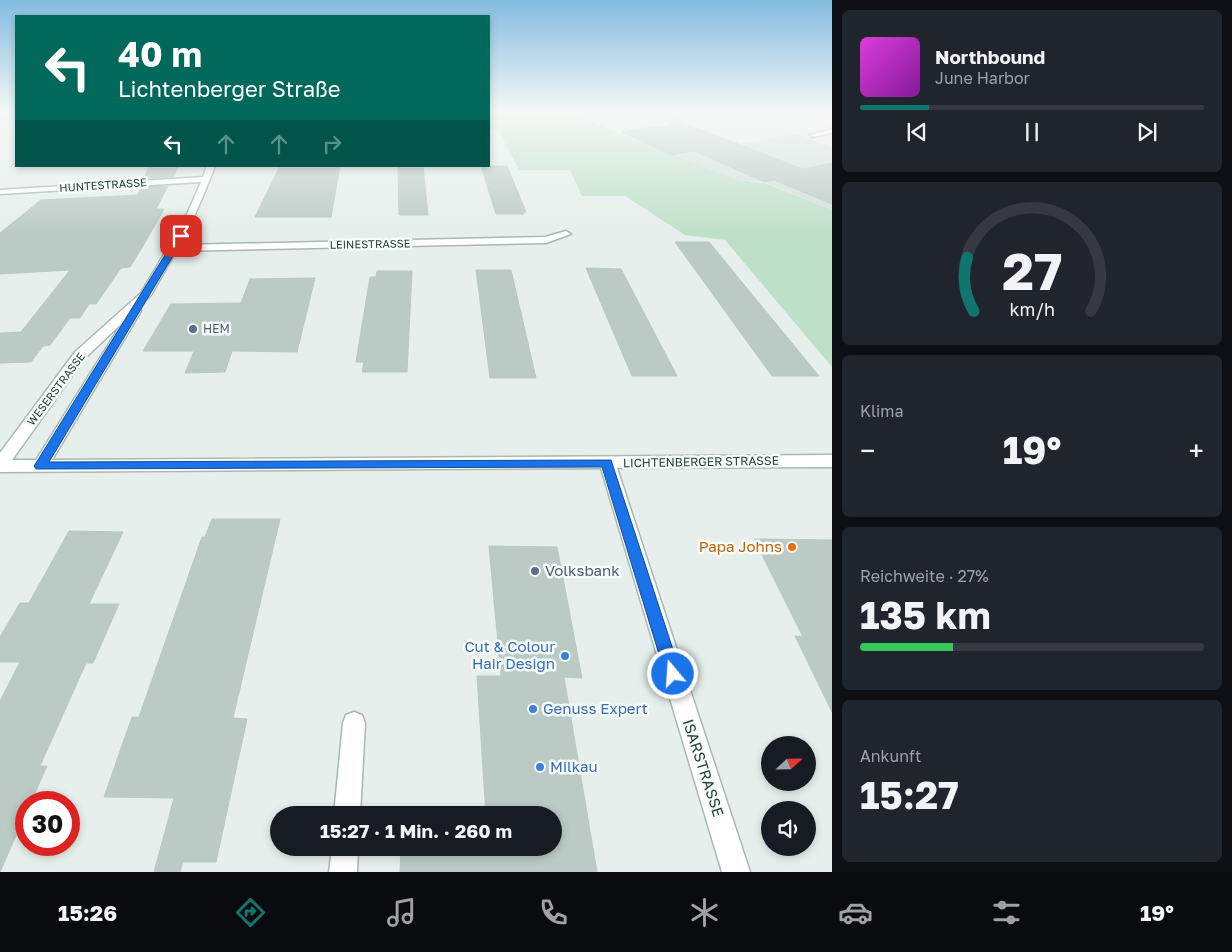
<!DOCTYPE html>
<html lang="de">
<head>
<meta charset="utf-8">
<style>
	:root { --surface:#171b24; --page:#20242c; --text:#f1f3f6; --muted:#9ea1a6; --line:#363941; --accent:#0f766e }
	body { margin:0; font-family:"Golos Text",sans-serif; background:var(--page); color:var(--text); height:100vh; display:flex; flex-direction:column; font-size:19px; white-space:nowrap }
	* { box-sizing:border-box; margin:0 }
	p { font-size:16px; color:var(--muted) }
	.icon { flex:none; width:28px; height:28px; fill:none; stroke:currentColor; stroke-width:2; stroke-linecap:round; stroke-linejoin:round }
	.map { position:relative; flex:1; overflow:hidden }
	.sheet { display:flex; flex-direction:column; gap:10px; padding:10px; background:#0d0f14; width:400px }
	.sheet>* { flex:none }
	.hud { position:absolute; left:15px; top:15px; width:475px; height:152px; border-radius:0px; box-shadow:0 2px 8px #0003; background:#00695c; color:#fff; overflow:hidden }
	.needle { width:32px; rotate:68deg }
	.fabs { position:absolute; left:761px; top:736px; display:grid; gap:10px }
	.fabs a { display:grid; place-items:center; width:55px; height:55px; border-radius:50%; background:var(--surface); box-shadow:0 2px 8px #0003; font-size:25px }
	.speed { position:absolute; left:15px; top:791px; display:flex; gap:10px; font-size:25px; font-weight:700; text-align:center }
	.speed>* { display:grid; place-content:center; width:65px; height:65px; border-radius:50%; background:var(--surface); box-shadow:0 2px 8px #0003; line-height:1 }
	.speed .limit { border:8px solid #d22; background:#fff; color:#111 }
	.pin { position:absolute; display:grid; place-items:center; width:42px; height:42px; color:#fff; margin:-21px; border-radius:10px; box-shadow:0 2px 8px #0006 }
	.me { position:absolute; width:55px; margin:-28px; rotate:342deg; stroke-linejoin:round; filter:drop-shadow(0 0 4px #0008) }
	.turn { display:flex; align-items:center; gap:18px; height:105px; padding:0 20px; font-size:22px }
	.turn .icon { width:65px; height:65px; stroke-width:2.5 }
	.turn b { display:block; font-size:35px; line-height:42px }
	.lanes { display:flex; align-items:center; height:48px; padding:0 20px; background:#0003; justify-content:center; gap:25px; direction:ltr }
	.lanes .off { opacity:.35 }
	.big { font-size:38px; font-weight:700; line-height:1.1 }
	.sheet .card { flex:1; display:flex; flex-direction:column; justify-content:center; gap:8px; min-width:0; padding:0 18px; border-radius:8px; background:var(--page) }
	.sheet .dial { align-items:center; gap:0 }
	.dial svg { height:130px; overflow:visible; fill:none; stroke:var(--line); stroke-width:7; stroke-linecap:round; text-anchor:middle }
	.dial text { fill:var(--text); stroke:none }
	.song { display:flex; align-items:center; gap:15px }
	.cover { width:60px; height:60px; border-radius:8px; background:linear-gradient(135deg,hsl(300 70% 55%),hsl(290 70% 35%)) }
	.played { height:5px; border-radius:2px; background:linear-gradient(90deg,var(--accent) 20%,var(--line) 20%) }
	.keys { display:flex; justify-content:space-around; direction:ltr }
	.heat { display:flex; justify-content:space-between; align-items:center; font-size:28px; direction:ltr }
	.charge { height:8px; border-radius:4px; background:linear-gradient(90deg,#34c759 27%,var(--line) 0) }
	.trip { position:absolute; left:270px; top:806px; width:292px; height:50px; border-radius:25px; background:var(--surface); box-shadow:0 2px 8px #0003; font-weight:700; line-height:50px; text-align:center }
	.tabs { display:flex; height:80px; justify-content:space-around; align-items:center; background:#090b0e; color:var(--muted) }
	.tabs .icon { width:35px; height:35px }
	.tabs .active { color:var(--accent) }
	.tabs b { font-size:22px; color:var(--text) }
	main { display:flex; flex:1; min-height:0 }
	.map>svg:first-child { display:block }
	.built { fill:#d4dfda }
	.green { fill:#bfe0c8 }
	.building { fill:#bbcac4; stroke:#b8c9c2 }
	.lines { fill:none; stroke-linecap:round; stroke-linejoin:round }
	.minor-casing { stroke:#a8b8b2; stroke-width:3 }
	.minor { fill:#fff; fill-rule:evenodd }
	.route { fill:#1a73e8; stroke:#114b97 }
	.service-dot { fill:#5c6f8a; stroke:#f7fbf9; stroke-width:2 }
	.food-dot { fill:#e8710a; stroke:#f7fbf9; stroke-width:2 }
	.shop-dot { fill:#3f7fe0; stroke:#f7fbf9; stroke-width:2 }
	.labels { text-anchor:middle; stroke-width:5; stroke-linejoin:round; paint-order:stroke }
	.far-street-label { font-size:11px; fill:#24423a; stroke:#f7fbf9 }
	.service-label { font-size:12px; fill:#4e5e75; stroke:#f7fbf9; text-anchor:start }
	.street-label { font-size:12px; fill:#24423a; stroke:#f7fbf9 }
	.near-food-label { font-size:15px; fill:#c56008; stroke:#f7fbf9; text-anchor:end }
	.near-service-label { font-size:15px; fill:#4e5e75; stroke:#f7fbf9; text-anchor:start }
	.near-shop-label { font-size:15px; fill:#366cbe; stroke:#f7fbf9; text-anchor:start }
	.near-street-label { font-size:15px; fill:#24423a; stroke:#f7fbf9 }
</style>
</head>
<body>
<main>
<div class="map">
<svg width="832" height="872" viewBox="0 0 832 872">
	<rect width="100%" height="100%" fill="#e6efeb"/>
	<polygon class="built" points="796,134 832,147 832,210 764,182 737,180 673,156"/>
	<polygon class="green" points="489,112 623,112 581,118 737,180 765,183 832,210 832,367 725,240 685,235 625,196 582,196 570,170 519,170 498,129 489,129"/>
	<g class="building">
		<polygon points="673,119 803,169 832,163 832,204 774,180 764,182 695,151 672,155 621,132 670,125"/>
		<polygon points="149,166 179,166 173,177 144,179"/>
		<polygon points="280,166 340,166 331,217 255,217"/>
		<polygon points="398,166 423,166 428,215 399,215"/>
		<polygon points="481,166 507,166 526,212 523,212 524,214 496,214"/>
		<polygon points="168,186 156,209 164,209 143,246 130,267 121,268 96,304 89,304 80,318 70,318 50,345 43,346 31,362 0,363 0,333 21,332 70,270 0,274 0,233 41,200 138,195 141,187"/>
		<polygon points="675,242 709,242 819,376 772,376"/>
		<polygon points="586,268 621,269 677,376 632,376"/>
		<polygon points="476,270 511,270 536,378 490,378"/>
		<polygon points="377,271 412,271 407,372 362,372 364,362 356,362 370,277 376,277"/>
		<polygon points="315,278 297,352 232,351 225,372 185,373 194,351 143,351 171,304 241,303 250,279"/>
		<polygon points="212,519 280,519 233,718 247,719 216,862 183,862 180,872 154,872 174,798 104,797 132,717 139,717 202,537 205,537"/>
		<polygon points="69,531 123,532 89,604 119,604 93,663 86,663 40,766 47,766 31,802 26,802 26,813 0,872 0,701 20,662 0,662 0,637 20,603 29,603"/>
		<polygon points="754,539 832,540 832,712 795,636 803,637"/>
		<polygon points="489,546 557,547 582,678 564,677 597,872 400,872 401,848 554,848 554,815 486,815 477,676 501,676"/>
	</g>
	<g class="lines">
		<g class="minor-casing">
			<g id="minor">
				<polygon points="0,112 16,112 16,115 0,116"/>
				<polygon points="832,129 832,133 813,137 810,135"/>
				<path d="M207 166H215C205 192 194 219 180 245L545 237 566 231 571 234 546 243 176 251 151 295 137 308 141 311 52 460 832 455V467L617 468 750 872H722L601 468 0 472V453L75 352 141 293 184 221 201 182 0 194V190L203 177ZM122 323 36 460H12L85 358Z"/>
				<polygon points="354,712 362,715 365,723 360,815 334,815 343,723 346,715"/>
				<polygon points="332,848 358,848 357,872 329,872"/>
			</g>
		</g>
		<use href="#minor" class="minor"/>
	</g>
	<linearGradient id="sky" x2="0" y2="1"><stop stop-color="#84bce0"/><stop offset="0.48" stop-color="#f4f8f6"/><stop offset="1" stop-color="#f4f8f6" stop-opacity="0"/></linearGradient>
	<rect width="832" height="234" fill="url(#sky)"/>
	<polygon class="route" points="178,234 185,236 49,462 611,460 681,674 679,679 673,682 667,679 665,674 602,467 36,469 34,466 36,463"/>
	<g class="service-dot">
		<circle cx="193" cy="329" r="5"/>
		<circle cx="535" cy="571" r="5"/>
	</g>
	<circle class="food-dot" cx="792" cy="547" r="5"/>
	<g class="shop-dot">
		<circle cx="565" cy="656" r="5"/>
		<circle cx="533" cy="709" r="5"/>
		<circle cx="540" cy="767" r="5"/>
	</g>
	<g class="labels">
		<g class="far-street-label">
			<text transform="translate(103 185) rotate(-4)" y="4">HUNTESTRASSE</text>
			<text transform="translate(370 244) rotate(-1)" y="4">LEINESTRASSE</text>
			<text transform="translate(56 389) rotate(-53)" y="4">WESERSTRASSE</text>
		</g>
		<g class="service-label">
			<text x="203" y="333">HEM</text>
		</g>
		<g class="street-label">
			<text transform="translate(701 462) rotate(-1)" y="4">LICHTENBERGER STRASSE</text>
		</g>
		<g class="near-food-label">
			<text x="782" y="552">Papa Johns</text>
		</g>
		<g class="near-service-label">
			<text x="545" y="576">Volksbank</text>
		</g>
		<g class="near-shop-label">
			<text x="555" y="652" text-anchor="end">Cut &amp; Colour<tspan x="555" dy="17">Hair Design</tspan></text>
			<text x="543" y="714">Genuss Expert</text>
			<text x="550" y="772">Milkau</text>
		</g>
		<g class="near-street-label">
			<text transform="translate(703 768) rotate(72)" y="5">ISARSTRASSE</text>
		</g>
	</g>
</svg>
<div class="fabs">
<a><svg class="needle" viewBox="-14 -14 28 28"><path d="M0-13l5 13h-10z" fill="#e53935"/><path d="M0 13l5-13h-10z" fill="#9ea1a6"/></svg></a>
<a><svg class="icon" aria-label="sound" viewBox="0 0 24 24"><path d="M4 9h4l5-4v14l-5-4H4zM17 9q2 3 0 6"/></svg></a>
</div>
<div class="speed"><div class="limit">30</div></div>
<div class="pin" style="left:181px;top:236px;background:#d93025"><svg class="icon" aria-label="arrive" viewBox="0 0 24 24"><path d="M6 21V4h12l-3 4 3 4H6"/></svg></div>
<svg class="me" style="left:673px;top:674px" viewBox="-20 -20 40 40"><circle r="17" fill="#1a73e8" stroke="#fff" stroke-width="3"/><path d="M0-11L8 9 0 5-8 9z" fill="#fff"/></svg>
<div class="trip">15:27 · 1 Min. · 260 m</div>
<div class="hud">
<div class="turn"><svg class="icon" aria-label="left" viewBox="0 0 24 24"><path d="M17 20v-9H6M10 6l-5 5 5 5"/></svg><div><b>40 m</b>Lichtenberger Straße</div></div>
<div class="lanes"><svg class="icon" aria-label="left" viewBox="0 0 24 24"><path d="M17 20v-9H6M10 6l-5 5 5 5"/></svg><svg class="icon off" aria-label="ahead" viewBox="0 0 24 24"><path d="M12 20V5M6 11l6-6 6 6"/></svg><svg class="icon off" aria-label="ahead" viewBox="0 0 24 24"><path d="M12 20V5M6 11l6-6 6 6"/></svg><svg class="icon off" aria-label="right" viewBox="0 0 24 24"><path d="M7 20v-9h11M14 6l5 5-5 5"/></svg></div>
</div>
</div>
<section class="sheet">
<div class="card">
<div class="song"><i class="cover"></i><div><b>Northbound</b><p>June Harbor</p></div></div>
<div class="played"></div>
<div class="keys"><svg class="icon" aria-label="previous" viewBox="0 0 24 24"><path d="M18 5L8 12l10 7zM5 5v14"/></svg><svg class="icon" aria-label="pause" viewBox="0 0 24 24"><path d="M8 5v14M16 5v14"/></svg><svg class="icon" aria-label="next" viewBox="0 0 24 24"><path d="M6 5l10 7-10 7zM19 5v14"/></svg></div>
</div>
<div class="card dial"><svg viewBox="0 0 100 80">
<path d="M14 69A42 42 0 1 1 86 69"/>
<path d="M14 69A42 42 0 0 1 10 36" stroke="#0f766e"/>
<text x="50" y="56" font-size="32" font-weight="700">27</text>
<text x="50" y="72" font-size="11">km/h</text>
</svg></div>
<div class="card"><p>Klima</p>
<div class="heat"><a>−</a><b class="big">19°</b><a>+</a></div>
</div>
<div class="card"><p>Reichweite · 27%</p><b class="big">135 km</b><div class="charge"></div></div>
<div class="card"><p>Ankunft</p><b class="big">15:27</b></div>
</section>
</main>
<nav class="tabs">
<b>15:26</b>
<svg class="icon active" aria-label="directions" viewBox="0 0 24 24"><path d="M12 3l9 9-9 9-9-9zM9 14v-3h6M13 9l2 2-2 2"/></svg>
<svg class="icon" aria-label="music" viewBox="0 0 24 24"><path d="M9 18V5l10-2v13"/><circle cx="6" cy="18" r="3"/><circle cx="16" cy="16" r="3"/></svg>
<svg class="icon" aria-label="phone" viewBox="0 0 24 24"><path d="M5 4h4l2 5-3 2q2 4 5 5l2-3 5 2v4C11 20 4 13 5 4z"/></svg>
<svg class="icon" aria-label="climate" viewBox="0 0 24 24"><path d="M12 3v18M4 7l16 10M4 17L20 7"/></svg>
<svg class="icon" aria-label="car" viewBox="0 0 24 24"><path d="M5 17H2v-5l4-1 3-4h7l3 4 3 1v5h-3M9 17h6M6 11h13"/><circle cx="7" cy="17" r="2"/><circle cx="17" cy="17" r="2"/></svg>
<svg class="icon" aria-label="filters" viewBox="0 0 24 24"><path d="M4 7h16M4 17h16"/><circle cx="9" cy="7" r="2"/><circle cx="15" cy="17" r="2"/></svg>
<b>19°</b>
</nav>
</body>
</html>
